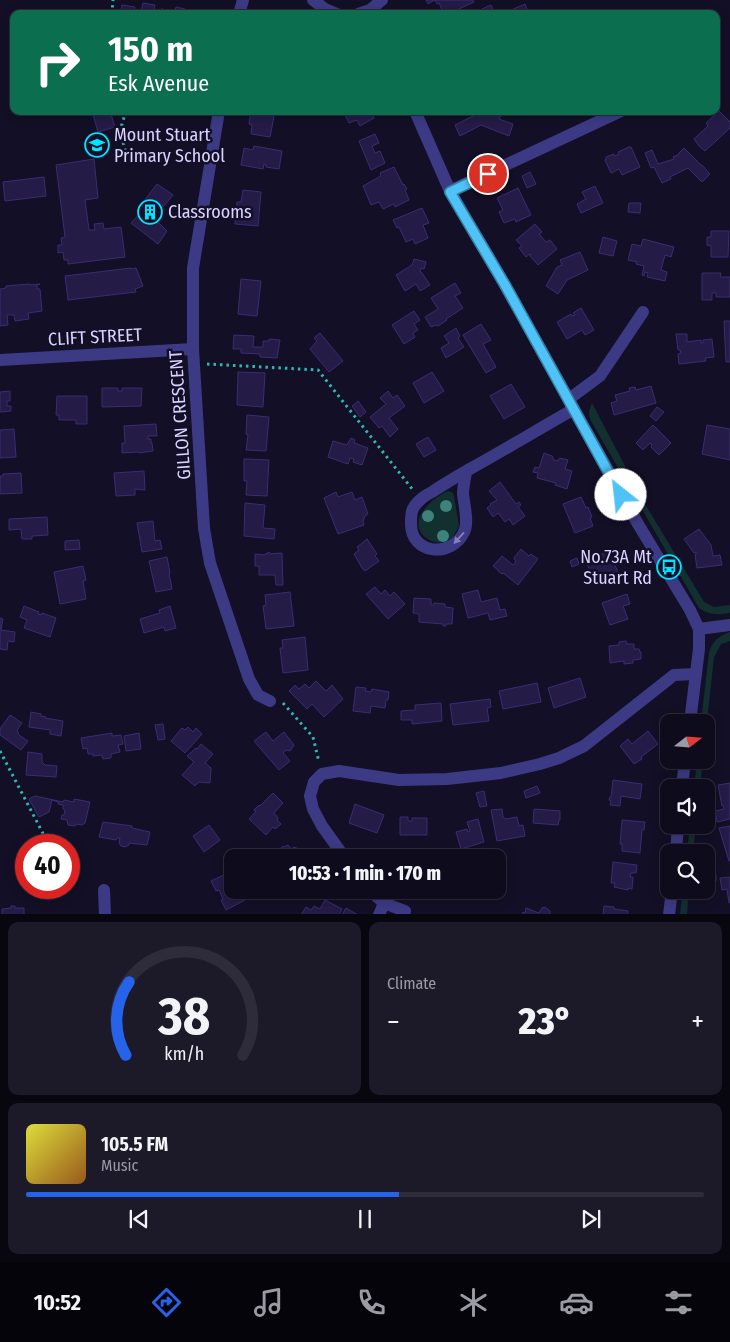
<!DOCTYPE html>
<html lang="en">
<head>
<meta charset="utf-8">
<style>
	:root { --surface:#0e0b1c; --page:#1c1929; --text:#f1f3f6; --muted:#9b9ba3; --line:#2e2b3b; --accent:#2563eb }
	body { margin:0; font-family:"Fira Sans Condensed",sans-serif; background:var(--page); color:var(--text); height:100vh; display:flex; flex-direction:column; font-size:19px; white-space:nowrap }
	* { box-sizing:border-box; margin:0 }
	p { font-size:16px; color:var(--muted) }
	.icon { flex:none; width:28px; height:28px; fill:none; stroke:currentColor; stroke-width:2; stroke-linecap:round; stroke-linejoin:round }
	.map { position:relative; height:914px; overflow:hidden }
	.side { display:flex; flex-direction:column; gap:8px; padding:8px; background:#08060f; flex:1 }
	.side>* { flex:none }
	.top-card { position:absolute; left:10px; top:10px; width:710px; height:105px; border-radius:10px; box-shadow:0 2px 12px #0003,0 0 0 1px var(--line); background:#0b6e4f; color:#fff; overflow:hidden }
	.needle { width:32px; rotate:73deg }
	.tools { position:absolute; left:660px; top:714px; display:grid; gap:10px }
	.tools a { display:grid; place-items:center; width:55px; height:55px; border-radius:10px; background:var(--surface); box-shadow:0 2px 12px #0003,0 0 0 1px var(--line); font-size:25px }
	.speed { position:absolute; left:15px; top:834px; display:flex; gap:10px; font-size:25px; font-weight:700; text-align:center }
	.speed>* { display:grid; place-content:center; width:65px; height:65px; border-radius:50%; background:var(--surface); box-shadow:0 2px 12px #0003,0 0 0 1px var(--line); line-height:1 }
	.speed .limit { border:8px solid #d22; background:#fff; color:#111 }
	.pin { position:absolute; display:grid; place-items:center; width:42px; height:42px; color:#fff; margin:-21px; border:2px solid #fff; border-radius:50%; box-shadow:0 1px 5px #0007 }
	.me { position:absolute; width:55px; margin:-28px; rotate:331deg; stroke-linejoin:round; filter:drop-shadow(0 0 4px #0008) }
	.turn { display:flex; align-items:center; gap:18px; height:105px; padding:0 15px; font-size:22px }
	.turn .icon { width:65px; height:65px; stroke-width:2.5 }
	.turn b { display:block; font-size:35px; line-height:42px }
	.big { font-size:38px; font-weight:800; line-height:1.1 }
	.side .widget { flex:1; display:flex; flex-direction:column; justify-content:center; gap:8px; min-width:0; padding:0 18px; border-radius:10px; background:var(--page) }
	.side .dial { align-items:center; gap:0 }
	.dial svg { height:130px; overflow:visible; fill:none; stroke:var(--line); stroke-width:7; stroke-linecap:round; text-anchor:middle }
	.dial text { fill:var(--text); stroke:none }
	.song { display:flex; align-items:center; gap:15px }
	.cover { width:60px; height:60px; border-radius:8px; background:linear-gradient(135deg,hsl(60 70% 55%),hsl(30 70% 35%)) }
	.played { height:5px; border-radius:2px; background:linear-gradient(90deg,var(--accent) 55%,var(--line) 55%) }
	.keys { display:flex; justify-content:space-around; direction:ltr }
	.heat { display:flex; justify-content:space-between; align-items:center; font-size:28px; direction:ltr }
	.side .tiles { flex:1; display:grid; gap:8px; grid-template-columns:1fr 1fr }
	.widget:last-child { grid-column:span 2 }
	.trip { position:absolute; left:224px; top:849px; width:282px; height:50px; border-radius:10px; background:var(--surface); box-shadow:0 2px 12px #0003,0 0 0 1px var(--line); font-weight:800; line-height:50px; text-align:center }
	.dock { display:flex; height:80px; justify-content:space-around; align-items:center; background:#06040b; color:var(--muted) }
	.dock .icon { width:35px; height:35px }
	.dock .selected { color:var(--accent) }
	.dock b { font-size:22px; color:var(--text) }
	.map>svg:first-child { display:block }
	.green { fill:#12302f }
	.building { fill:#241b47; stroke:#3b2d73 }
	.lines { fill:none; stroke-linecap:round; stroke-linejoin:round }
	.path { stroke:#2fb8b0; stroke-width:3; stroke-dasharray:2.5 4; stroke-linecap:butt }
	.minor { stroke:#3d3a85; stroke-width:12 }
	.tree { fill:#3d827b }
	.oneway { fill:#837fbc }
	.route-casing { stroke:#337fa1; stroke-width:12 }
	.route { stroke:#4fc3f7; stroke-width:9 }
	.labels { text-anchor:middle; stroke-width:5; stroke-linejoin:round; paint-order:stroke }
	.poi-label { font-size:18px; fill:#d9d4ff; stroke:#130f26; text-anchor:start }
	.street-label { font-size:18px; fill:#d9d4ff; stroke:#130f26 }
</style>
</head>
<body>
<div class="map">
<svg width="730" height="915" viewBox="0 0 730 915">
	<rect width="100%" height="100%" fill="#130f26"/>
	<g class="green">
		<path d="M592 403 645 504 704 602 714 607 730 605V613C718 615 709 615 699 608L591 421C588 414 589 410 592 403Z"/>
		<path d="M449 491 453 493 454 496 459 526C456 531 453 539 447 541 434 547 415 535 419 520 420 513 427 506 432 501 438 497 442 493 449 491Z"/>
		<path d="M730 632V641L721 644 714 657 706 730V722H701L709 653C712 641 719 636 730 632Z"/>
		<polygon points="697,760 703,760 700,787 694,787"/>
		<polygon points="690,825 696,825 693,852 687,852"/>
		<polygon points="683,890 689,890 687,914 680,914"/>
	</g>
	<g class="building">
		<polygon points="426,0 473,0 474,2 448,14 444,14 439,3 437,4 435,0 428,4"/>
		<polygon points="143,3 155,5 153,14 120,14 122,5 135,7 134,11 141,12"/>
		<polygon points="525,4 528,11 522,14 513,14 511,10"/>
		<polygon points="491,5 495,14 484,14 482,9"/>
		<polygon points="176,7 185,9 184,14 160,14 161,9 163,9 163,11 174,13"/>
		<polygon points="92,111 110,111 115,127 98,132"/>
		<polygon points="251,111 275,111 270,137 251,134 252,125 249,124"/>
		<polygon points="343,111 371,111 374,118 360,126 357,120 349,123"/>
		<polygon points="483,111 490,111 501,115 499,119 513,124 509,136 481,125 460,136 455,125"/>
		<polygon points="719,111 730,122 730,128 705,151 699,146 694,139 708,126 706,123"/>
		<polygon points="375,134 379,143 372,146 375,153 380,151 385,163 371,170 359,141"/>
		<polygon points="254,146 282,151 279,169 266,167 266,165 264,164 263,169 241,165 244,148 253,150"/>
		<polygon points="629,147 631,147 640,167 622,175 619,169 611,173 605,160 606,159 606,157 614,154 615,156 619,154 618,152"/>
		<polygon points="684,148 701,165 702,165 710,174 702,182 688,168 670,177 671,179 662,183 654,167 651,168 645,153 652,150 658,164 674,159 673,157 678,155 678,154"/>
		<polygon points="94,159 98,198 85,200 89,230 95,230 94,224 103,223 104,229 121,227 125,257 68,264 68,260 64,260 63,252 58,253 58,245 62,245 61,238 65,237 56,165"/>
		<polygon points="394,167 403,185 404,184 407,189 405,190 409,200 395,207 394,204 383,209 379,202 371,205 363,186 381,176 380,173"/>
		<polygon points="530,172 536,184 527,188 522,176"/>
		<polygon points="44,177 46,196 5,201 3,182"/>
		<polygon points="157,184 173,195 154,218 167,231 158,244 131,223 147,206 144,201"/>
		<polygon points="595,186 603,203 581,213 577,204 586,199 582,192"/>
		<polygon points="518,188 531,215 516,222 515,219 504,223 499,212 503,210 497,198"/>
		<polygon points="243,190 261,192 258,226 235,224 237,202 241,202"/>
		<polygon points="629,203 641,203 640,213 628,212"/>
		<polygon points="422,208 429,223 423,225 428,238 415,244 413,239 406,242 399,227 397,228 393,220"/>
		<polygon points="535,224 542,232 539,234 546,242 550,240 557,249 538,265 530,256 531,255 530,254 526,257 519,248 522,246 516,240"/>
		<polygon points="711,231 729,231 728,257 711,257 711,246 707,245 707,237 711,237"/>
		<polygon points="603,237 617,241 613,256 599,253"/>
		<polygon points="643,239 674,247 671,257 665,255 661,270 667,272 665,281 647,277 648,273 645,272 644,276 642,275 644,266 636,264 637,262 628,260 632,244 641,246"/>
		<polygon points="580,252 588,270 567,280 558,294 546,286 557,267 562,265 560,260"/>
		<polygon points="414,259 426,262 424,269 421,268 420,272 422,273 430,285 420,291 416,284 405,291 396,275 412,265"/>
		<polygon points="131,268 132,269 136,268 143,286 135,289 136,292 68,300 65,276"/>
		<polygon points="702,273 721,273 720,277 730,277 730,297 716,297 716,293 712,293 712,300 702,300"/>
		<polygon points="241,279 261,281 257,316 238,314"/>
		<polygon points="455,283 461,293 455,296 463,308 446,319 447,320 438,326 436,325 431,327 425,317 438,309 431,298"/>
		<polygon points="30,284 30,285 40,284 37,285 37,289 40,289 42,311 28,313 29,319 15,321 14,315 7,315 8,325 0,326 0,289 6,288 6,286"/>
		<polygon points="581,308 594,330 585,335 582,330 567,339 557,322 571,314 572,316 575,315 573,313"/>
		<polygon points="414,311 420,320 414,324 418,330 413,333 415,337 404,344 392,325"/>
		<polygon points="724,321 730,321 730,362 726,362"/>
		<polygon points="481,324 491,340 483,344 496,367 486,373 463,335"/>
		<polygon points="456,328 460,336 458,338 464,347 446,358 441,348 449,343 444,336"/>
		<polygon points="320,333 343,361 329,372 310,349 317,341 314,338"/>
		<polygon points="676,334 687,334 687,342 701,340 701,343 703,343 703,340 712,339 714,357 705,358 706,361 679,364 678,354 681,353 680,350 678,350"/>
		<polygon points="234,335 254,336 253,347 263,347 263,341 269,341 269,339 280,340 277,358 260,357 260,354 241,353 241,349 233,349"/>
		<polygon points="238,372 265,373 263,407 237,405"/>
		<polygon points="432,372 444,391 424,403 413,383"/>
		<polygon points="511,384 525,407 504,419 490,396"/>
		<polygon points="651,386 656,403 614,415 611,403 617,401 615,395 630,391 629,388 635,387 636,390"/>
		<polygon points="102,388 118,388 118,391 122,391 122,388 142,388 141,406 102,407"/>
		<polygon points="10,391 10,401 7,401 7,406 11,406 11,411 0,412 0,392"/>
		<polygon points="388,391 393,398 397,395 405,406 389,418 398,429 390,437 382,426 379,428 370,417 386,404 380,398"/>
		<polygon points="57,396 87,396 87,424 76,424 76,420 59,420 59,415 56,415"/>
		<polygon points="358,401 366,412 360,417 352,406"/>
		<polygon points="657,407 664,412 656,421 650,416"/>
		<polygon points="247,415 269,417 266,451 246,450 248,435 246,434"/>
		<polygon points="156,424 157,436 148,436 148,439 151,439 151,443 152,443 153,451 139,453 138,452 122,453 122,443 125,443 124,426"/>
		<polygon points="653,425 671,443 659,455 651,447 652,445 650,443 643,450 636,443"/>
		<polygon points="707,425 730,429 730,460 702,454"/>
		<polygon points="14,429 16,457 0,458 0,430"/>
		<polygon points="428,437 436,450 424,457 416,444"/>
		<polygon points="351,438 355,440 354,443 368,448 362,465 353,462 354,459 350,458 348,464 328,457 333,441 347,445"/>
		<polygon points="544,453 552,456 554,460 557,461 560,458 568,460 565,469 572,471 567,489 555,485 556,483 537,478 538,473 533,472 535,467 539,468"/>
		<polygon points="244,459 269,460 267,496 246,495 247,481 244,481"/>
		<polygon points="144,471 145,490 135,489 135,495 116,496 114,473"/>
		<polygon points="21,473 22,493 0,494 0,476 3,476 3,474"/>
		<polygon points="500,482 516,504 519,502 521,505 518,507 525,516 513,525 509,519 505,522 498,513 493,517 487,508 491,505 490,504 497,500 489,491"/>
		<polygon points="336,492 338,497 352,492 355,500 362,497 368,514 365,516 363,521 364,525 338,534 324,498"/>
		<polygon points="581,497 586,508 588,507 592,517 590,518 593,526 575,533 563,504"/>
		<polygon points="245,503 265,505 263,528 275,529 274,539 244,536"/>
		<polygon points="47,517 48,535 32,536 32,539 22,539 21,529 9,530 9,519"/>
		<polygon points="153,521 155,541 160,540 162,549 142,552 137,523"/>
		<polygon points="699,529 711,545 713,556 720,555 722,565 697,568 695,555 696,554 696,552 694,553 684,539"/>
		<polygon points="367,539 377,554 375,556 379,561 365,571 362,568 354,554 359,550 357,547"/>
		<polygon points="79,540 80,549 65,550 65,541"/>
		<polygon points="521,549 529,556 531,554 538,559 518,585 503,573 502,574 498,571 498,570 493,566 502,556 513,565 516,562 514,558"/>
		<polygon points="610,551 613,560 611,561 612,563 614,562 618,573 612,575 613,577 594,584 586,560"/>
		<polygon points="269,552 270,554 282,553 283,585 276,585 275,575 259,575 259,566 255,566 255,554 264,555"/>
		<polygon points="167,557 170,573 169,573 172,589 156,592 149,561"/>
		<polygon points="577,558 579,564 572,567 570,561"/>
		<polygon points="83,566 86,580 83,581 86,599 60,604 54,572"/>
		<polygon points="375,587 381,594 385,590 390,596 394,592 405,604 388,619 366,594"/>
		<polygon points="478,590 481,602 497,598 500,610 505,609 507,616 490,620 488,613 468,618 462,594"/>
		<polygon points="290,592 294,626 266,629 263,606 266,605 265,595"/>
		<polygon points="627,594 630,604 623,606 628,619 610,625 602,603"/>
		<polygon points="414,598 431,599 431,605 434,605 434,603 445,604 445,607 453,608 452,624 446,624 446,626 443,626 443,624 419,622 419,614 413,613"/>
		<polygon points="24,606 39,612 38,614 41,615 42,613 56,618 50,637 24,628 27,620 20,617"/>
		<polygon points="170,606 176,628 165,631 164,627 144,633 140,619 160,613 159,610"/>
		<polygon points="0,618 3,619 1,630 15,632 14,642 8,641 7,650 0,649"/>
		<polygon points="305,637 308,670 283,673 280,648 283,648 282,640"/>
		<polygon points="626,641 627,644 634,644 634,649 639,649 640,652 641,652 641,659 633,660 633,663 624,664 624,661 610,663 609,646 619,645 619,642"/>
		<polygon points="580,678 586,697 554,708 548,688"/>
		<polygon points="316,681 326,691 332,685 343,699 324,717 312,704 307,709 289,691 295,685 299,689 305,684 309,688"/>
		<polygon points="537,683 541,702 503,709 499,691"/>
		<polygon points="356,687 366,688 365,691 371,692 372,689 389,692 388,700 386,700 385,708 371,706 370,713 353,711"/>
		<polygon points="490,699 491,707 487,708 489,721 453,725 450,704"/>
		<polygon points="441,703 442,721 412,724 412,720 401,720 401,711 415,710 415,705"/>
		<polygon points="31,712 41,714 41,716 46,717 45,718 63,721 61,736 50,734 50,730 29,727"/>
		<polygon points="10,715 22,723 17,730 19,735 28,741 21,750 0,735 0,729"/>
		<polygon points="163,724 165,739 158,740 155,725"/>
		<polygon points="188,727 193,732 196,728 202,734 185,753 171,741 182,728 185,730"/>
		<polygon points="648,731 658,744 641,757 642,759 634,764 620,746 628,739 632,744"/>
		<polygon points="266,732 273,741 284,732 294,745 290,751 286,750 283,753 290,761 279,770 254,741"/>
		<polygon points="112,733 112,736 121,735 123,744 118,745 120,752 111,754 111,758 103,759 102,755 93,756 93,754 88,754 87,748 83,749 81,738"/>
		<polygon points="139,733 141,749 126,751 124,736"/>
		<polygon points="201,744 213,754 205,763 211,768 210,783 199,782 195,786 182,775 194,762 187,756 196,748 197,749"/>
		<polygon points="28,752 42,754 42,762 45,765 57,766 56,777 26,775"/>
		<polygon points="613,780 642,784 640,799 621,796 620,806 610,805 611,801 609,800 610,797 611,797"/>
		<polygon points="730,783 730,819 717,822 715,811 724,809 723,805 722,806 718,785"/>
		<polygon points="537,786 540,793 526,798 524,791"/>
		<polygon points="484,791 487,806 480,807 476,793"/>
		<polygon points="273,793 283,803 274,813 278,818 277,820 281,824 275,829 273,827 266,835 249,819 256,811 254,810 259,805 260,806"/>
		<polygon points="35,796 63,802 64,800 74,802 74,799 90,802 85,823 82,825 76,824 75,826 68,825 67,820 61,819 62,815 64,815 65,810 63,809 63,805 58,804 58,802 52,800 49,812 39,817 29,799"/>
		<polygon points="355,804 384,815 377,833 349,823"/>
		<polygon points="502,809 503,817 506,819 517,817 519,826 523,825 525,836 497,841 491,810"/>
		<polygon points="534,809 560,811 560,820 559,820 558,825 533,823"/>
		<polygon points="400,817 408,817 408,821 412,821 412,818 427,818 427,835 400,835"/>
		<polygon points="478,819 484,842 461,849 456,832 467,829 468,832 470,831 467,822"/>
		<polygon points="622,820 645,822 644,830 642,830 640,853 622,851 622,844 620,844"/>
		<polygon points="103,822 132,826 132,828 150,832 147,845 129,843 129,845 125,847 121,846 119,843 120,838 117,838 116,840 99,837"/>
		<polygon points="209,825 220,840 204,852 193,836"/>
		<polygon points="730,826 730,861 729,861 719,828"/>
		<polygon points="288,845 291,849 294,847 299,849 302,855 299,858 271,858 283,846 284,847"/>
		<polygon points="311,850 318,858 302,858"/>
		<polygon points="613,862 637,865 636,873 631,873 630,877 633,877 632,889 628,888 628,890 614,887 615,883 611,883"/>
		<polygon points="230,872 232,876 232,890 240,890 245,900 226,910 221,900 223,899 219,890 216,891 211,881"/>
		<polygon points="716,875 716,881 706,883 706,876"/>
		<polygon points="730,877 730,903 729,903 727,889 722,890 720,878"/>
		<polygon points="325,900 342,909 339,915 301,915 306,907 311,910 314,906 320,909"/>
		<polygon points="11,906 15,906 15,908 24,908 24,915 2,915 2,909 11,908"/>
		<polygon points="604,906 614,907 614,909 628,911 628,915 603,915"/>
		<polygon points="545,907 550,911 550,915 522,915 523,912 525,913 526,908 539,913 542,908"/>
		<polygon points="346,908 358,915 342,915"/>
	</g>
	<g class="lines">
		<g class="path">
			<polyline points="112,14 113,0"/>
			<polyline points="125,111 125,114 120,131 126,153"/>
			<polyline points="207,364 318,370 413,490"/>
			<polyline points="283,703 313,737 319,762"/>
			<polyline points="0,751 49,845"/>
		</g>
		<g class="minor">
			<polyline points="313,0 325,9 337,14"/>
			<polyline points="239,14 243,0"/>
			<polyline points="358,14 370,10 382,0"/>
			<polyline points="219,111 193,268 193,349 204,528 207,546 210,563 249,679 258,695 270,701"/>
			<polyline points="415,111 450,191 505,285 638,524 690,610 699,629 699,649 690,722"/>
			<polyline points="450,191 621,111"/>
			<polyline points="0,360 193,349"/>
			<polyline points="569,399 600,376 643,312"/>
			<path d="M466 472C465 479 463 487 463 494 464 504 469 523 464 532 452 558 411 555 411 524 411 513 411 508 420 500 423 497 428 494 432 492 444 484 456 477 468 470 504 450 539 429 574 409"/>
			<polyline points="699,629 730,625"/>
			<polyline points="682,788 685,760"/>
			<polyline points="676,852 678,825"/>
			<polyline points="345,858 322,826 313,809 310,796 314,782 322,774 339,771 399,780 447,779 501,773 540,764 559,758 584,746 674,675 696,674"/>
			<polyline points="104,890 105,915"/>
			<polyline points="369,890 384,903 405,911"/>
			<polyline points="379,915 384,903"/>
			<polyline points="669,915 672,890"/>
		</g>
	</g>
	<g class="tree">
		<circle cx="446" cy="506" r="6"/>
		<circle cx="428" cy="516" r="6"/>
		<circle cx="443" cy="536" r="6"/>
	</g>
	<defs><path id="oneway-solid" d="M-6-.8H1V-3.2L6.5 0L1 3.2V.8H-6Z" transform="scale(1.25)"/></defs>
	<use class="oneway" href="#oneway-solid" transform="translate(459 538) rotate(132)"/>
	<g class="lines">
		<g class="route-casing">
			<polyline id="route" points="488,174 450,192 505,285 621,495"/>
		</g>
		<use href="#route" class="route"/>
	</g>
	<defs>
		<g id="school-ring" transform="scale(1.25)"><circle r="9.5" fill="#130f26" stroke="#00e5ff" stroke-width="1.5"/><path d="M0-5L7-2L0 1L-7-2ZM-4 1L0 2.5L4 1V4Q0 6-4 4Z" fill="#00e5ff"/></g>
		<g id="building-ring" transform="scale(1.25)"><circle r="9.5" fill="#130f26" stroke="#00e5ff" stroke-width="1.5"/><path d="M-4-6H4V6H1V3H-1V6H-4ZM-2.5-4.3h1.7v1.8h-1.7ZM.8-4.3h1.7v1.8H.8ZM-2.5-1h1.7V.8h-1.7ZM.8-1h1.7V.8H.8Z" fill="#00e5ff"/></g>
		<g id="bus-ring" transform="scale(1.25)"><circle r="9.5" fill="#130f26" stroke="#00e5ff" stroke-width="1.5"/><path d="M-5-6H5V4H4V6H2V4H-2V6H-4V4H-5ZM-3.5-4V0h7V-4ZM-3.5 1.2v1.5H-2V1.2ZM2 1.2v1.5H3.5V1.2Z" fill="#00e5ff"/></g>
	</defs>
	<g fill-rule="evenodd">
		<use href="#school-ring" x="97" y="145"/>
		<use href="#building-ring" x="150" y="212"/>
		<use href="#bus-ring" x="669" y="567"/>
	</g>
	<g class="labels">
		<g class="poi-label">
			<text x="114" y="141">Mount Stuart<tspan x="114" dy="21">Primary School</tspan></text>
			<text x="168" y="218">Classrooms</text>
			<text x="652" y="563" text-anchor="end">No.73A Mt<tspan x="652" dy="21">Stuart Rd</tspan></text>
		</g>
		<g class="street-label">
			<text transform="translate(95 337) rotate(-3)" y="6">CLIFT STREET</text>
			<text transform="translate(180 415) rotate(-94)" y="6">GILLON CRESCENT</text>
		</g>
	</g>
</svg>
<div class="tools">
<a><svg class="needle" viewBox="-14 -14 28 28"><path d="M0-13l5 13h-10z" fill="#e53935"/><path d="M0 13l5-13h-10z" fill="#9b9ba3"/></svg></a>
<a><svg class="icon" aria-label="sound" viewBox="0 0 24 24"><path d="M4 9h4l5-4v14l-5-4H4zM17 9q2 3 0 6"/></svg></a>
<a><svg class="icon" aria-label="search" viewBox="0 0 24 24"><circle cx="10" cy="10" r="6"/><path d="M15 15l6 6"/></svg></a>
</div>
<div class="speed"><div class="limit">40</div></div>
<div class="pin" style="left:488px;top:174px;background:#d93025"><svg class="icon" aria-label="arrive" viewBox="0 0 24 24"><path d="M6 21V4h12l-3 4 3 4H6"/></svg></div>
<svg class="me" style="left:621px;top:495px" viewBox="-20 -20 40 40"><circle r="19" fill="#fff"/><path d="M0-13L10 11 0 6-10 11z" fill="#4fc3f7"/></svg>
<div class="trip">10:53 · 1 min · 170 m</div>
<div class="top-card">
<div class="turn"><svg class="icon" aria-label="right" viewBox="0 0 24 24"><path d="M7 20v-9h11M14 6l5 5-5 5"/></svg><div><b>150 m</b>Esk Avenue</div></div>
</div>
</div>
<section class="side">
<div class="tiles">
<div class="widget dial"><svg viewBox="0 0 100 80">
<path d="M14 69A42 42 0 1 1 86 69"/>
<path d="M14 69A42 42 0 0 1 16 24" stroke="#2563eb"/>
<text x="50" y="56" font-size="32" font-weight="700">38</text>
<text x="50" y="72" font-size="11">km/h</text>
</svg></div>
<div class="widget"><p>Climate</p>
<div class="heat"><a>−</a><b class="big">23°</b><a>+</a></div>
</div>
<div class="widget">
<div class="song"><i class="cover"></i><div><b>105.5 FM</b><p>Music</p></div></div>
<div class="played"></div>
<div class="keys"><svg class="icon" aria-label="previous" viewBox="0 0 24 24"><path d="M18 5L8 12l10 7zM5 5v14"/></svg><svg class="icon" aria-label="pause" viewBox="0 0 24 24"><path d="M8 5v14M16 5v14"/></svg><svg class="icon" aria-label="next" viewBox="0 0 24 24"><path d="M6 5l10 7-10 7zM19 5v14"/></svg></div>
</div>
</div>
</section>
<nav class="dock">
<b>10:52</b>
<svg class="icon selected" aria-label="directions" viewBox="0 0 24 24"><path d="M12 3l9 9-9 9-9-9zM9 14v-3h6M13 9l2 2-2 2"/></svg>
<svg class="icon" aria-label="music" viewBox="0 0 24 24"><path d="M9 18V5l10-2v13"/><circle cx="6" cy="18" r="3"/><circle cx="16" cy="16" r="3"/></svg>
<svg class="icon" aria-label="phone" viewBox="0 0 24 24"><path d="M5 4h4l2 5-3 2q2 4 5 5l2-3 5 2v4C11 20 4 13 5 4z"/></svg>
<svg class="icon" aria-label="climate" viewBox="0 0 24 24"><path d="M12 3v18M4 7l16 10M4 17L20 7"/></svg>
<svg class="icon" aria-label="car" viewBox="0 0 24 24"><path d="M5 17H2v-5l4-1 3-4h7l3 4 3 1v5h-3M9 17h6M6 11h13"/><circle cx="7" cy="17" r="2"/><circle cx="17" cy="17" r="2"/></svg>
<svg class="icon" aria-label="filters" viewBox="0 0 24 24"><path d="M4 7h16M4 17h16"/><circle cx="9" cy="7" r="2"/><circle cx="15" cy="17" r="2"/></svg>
</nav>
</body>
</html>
